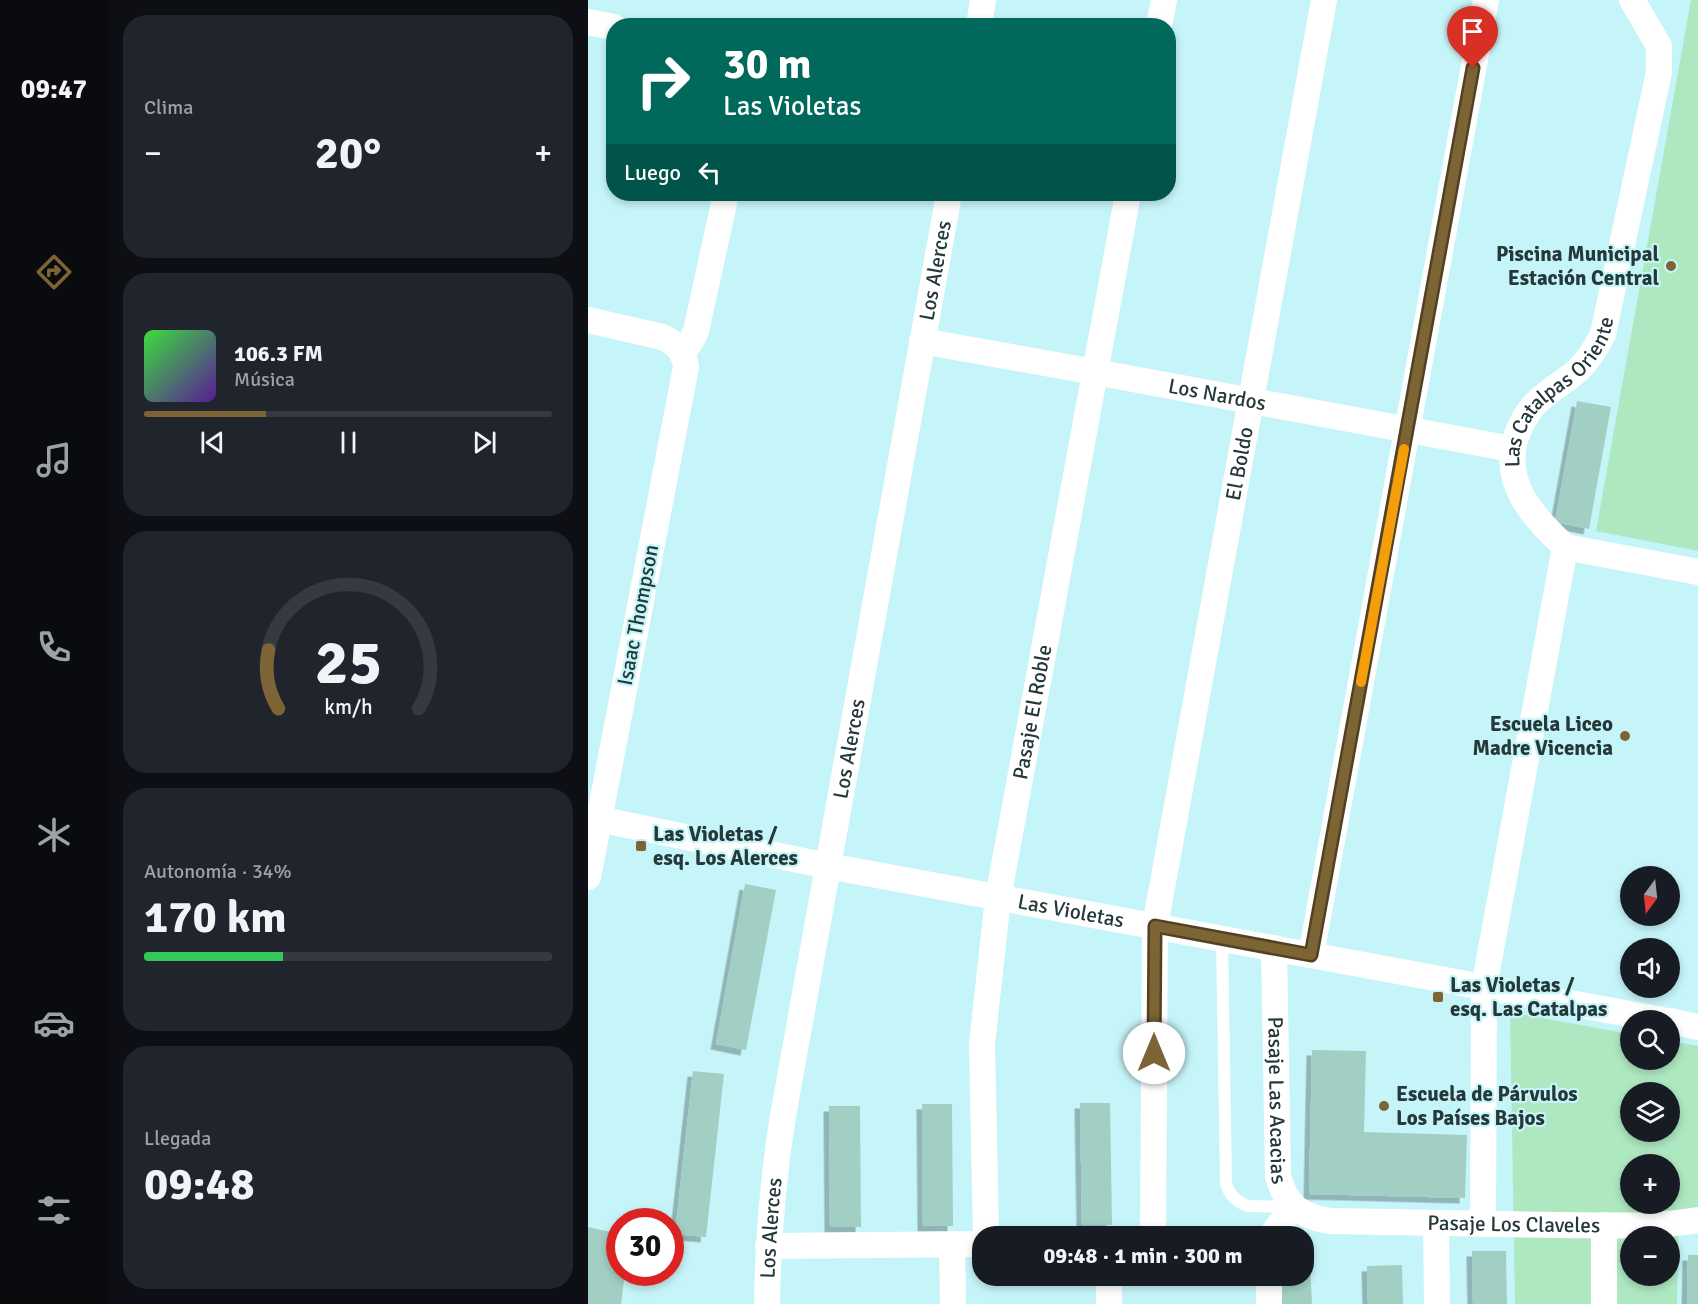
<!DOCTYPE html>
<html lang="es">
<head>
<meta charset="utf-8">
<style>
	:root { --surface:#171b24; --page:#20242c; --text:#f1f3f6; --muted:#9ea1a6; --line:#363941; --accent:#7c6434 }
	body { margin:0; font-family:Signika,sans-serif; background:var(--page); color:var(--text); height:100vh; display:flex; flex-direction:column; font-size:22px; white-space:nowrap }
	* { box-sizing:border-box; margin:0 }
	p { font-size:20px; color:var(--muted) }
	.icon { flex:none; width:33px; height:33px; fill:none; stroke:currentColor; stroke-width:2; stroke-linecap:round; stroke-linejoin:round }
	.map { position:relative; flex:1; overflow:hidden }
	.sheet { display:flex; flex-direction:column; gap:15px; padding:15px; background:#0d0f14; width:480px }
	.sheet>* { flex:none }
	.banner { position:absolute; left:18px; top:18px; width:570px; height:183px; border-radius:24px; box-shadow:0 3px 9px #0003; background:#00695c; color:#fff; overflow:hidden }
	.needle { width:39px; rotate:195deg }
	.tools { position:absolute; left:1032px; top:866px; display:grid; gap:12px }
	.tools a { display:grid; place-items:center; width:60px; height:60px; border-radius:50%; background:var(--surface); box-shadow:0 3px 9px #0003; font-size:30px }
	.speed { position:absolute; left:18px; top:1208px; display:flex; gap:12px; font-size:30px; font-weight:700; text-align:center }
	.speed>* { display:grid; place-content:center; width:78px; height:78px; border-radius:50%; background:var(--surface); box-shadow:0 3px 9px #0003; line-height:1 }
	.speed .limit { border:9px solid #d22; background:#fff; color:#111 }
	.pin { position:absolute; display:grid; place-items:center; width:51px; height:51px; color:#fff; margin:-62px -26px; border-radius:50% 50% 50% 0; rotate:-45deg; box-shadow:0 0 6px #0007 }
	.pin .icon { rotate:45deg }
	.me { position:absolute; width:66px; margin:-33px; rotate:0deg; stroke-linejoin:round; filter:drop-shadow(0 0 4px #0008) }
	.turn { display:flex; align-items:center; gap:21px; height:126px; padding:0 18px; font-size:27px }
	.turn .icon { width:78px; height:78px; stroke-width:2.5 }
	.turn b { display:block; font-size:42px; line-height:51px }
	.then { display:flex; align-items:center; height:57px; padding:0 18px; background:#0003; gap:12px; font-size:22px }
	.big { font-size:45px; font-weight:800; line-height:1.1 }
	.sheet .tile { flex:1; display:flex; flex-direction:column; justify-content:center; gap:9px; min-width:0; padding:0 21px; border-radius:24px; background:var(--page) }
	.sheet .dial { align-items:center; gap:0 }
	.dial svg { height:156px; overflow:visible; fill:none; stroke:var(--line); stroke-width:7; stroke-linecap:round; text-anchor:middle }
	.dial text { fill:var(--text); stroke:none }
	.song { display:flex; align-items:center; gap:18px }
	.cover { width:72px; height:72px; border-radius:9px; background:linear-gradient(135deg,hsl(120 70% 55%),hsl(270 70% 35%)) }
	.played { height:6px; border-radius:3px; background:linear-gradient(90deg,var(--accent) 30%,var(--line) 30%) }
	.keys { display:flex; justify-content:space-around; direction:ltr }
	.heat { display:flex; justify-content:space-between; align-items:center; font-size:33px; direction:ltr }
	.charge { height:9px; border-radius:4px; background:linear-gradient(90deg,#34c759 34%,var(--line) 0) }
	.trip { position:absolute; left:384px; top:1226px; width:342px; height:60px; border-radius:24px; background:var(--surface); box-shadow:0 3px 9px #0003; font-weight:800; line-height:60px; text-align:center }
	main { display:flex; flex:1; min-height:0 }
	.tabs { display:flex; flex-direction:column; width:108px; justify-content:space-around; align-items:center; background:#090b0e; color:var(--muted) }
	.tabs .icon { width:42px; height:42px }
	.tabs .active { color:var(--accent) }
	.tabs b { font-size:27px; color:var(--text) }
	.map>svg:first-child { display:block }
	.green { fill:#aee8c1; fill-rule:evenodd }
	.building { fill:#a2cfc4; filter:url(#shadow) }
	.lines { fill:none; stroke-linecap:round; stroke-linejoin:round }
	.lane { stroke:#fff; stroke-width:12 }
	.street { stroke:#fff; stroke-width:26 }
	.route-casing { stroke:#514122; stroke-width:15 }
	.route { stroke:#7c6434; stroke-width:10 }
	.slow { stroke:#f59e0b; stroke-width:10 }
	.poi-dot { fill:#7c6434; stroke:#c6f5f9; stroke-width:2 }
	.labels { text-anchor:middle; stroke-width:4.5; stroke-linejoin:round; paint-order:stroke }
	.poi-label { font-size:21px; font-weight:bold; fill:#25383a; stroke:#c6f5f9; text-anchor:start }
	.street-label { font-size:21px; fill:#25383a; stroke:#c6f5f9 }
</style>
</head>
<body>
<main>
<nav class="tabs">
<b>09:47</b>
<svg class="icon active" aria-label="directions" viewBox="0 0 24 24"><path d="M12 3l9 9-9 9-9-9zM9 14v-3h6M13 9l2 2-2 2"/></svg>
<svg class="icon" aria-label="music" viewBox="0 0 24 24"><path d="M9 18V5l10-2v13"/><circle cx="6" cy="18" r="3"/><circle cx="16" cy="16" r="3"/></svg>
<svg class="icon" aria-label="phone" viewBox="0 0 24 24"><path d="M5 4h4l2 5-3 2q2 4 5 5l2-3 5 2v4C11 20 4 13 5 4z"/></svg>
<svg class="icon" aria-label="climate" viewBox="0 0 24 24"><path d="M12 3v18M4 7l16 10M4 17L20 7"/></svg>
<svg class="icon" aria-label="car" viewBox="0 0 24 24"><path d="M5 17H2v-5l4-1 3-4h7l3 4 3 1v5h-3M9 17h6M6 11h13"/><circle cx="7" cy="17" r="2"/><circle cx="17" cy="17" r="2"/></svg>
<svg class="icon" aria-label="filters" viewBox="0 0 24 24"><path d="M4 7h16M4 17h16"/><circle cx="9" cy="7" r="2"/><circle cx="15" cy="17" r="2"/></svg>
</nav>
<section class="sheet">
<div class="tile"><p>Clima</p>
<div class="heat"><a>−</a><b class="big">20°</b><a>+</a></div>
</div>
<div class="tile">
<div class="song"><i class="cover"></i><div><b>106.3 FM</b><p>Música</p></div></div>
<div class="played"></div>
<div class="keys"><svg class="icon" aria-label="previous" viewBox="0 0 24 24"><path d="M18 5L8 12l10 7zM5 5v14"/></svg><svg class="icon" aria-label="pause" viewBox="0 0 24 24"><path d="M8 5v14M16 5v14"/></svg><svg class="icon" aria-label="next" viewBox="0 0 24 24"><path d="M6 5l10 7-10 7zM19 5v14"/></svg></div>
</div>
<div class="tile dial"><svg viewBox="0 0 100 80">
<path d="M14 69A42 42 0 1 1 86 69"/>
<path d="M14 69A42 42 0 0 1 9 39" stroke="#7c6434"/>
<text x="50" y="56" font-size="32" font-weight="700">25</text>
<text x="50" y="72" font-size="11">km/h</text>
</svg></div>
<div class="tile"><p>Autonomía · 34%</p><b class="big">170 km</b><div class="charge"></div></div>
<div class="tile"><p>Llegada</p><b class="big">09:48</b></div>
</section>
<div class="map">
<svg width="1110" height="1304" viewBox="0 0 1110 1304">
	<defs>
		<filter id="shadow"><feDropShadow dx="-5.5" dy="5.5" stdDeviation="0" flood-color="#0004"/></filter>
	</defs>
	<rect width="100%" height="100%" fill="#c6f5f9"/>
	<g class="green">
		<polygon points="1103,0 1110,0 1110,551 1008,531"/>
		<path d="M922 1012 1042 1034V1059H1082V1041L1110 1046V1210L1091 1212 1089 1304H927ZM1042 1092H1082V1131H1042ZM1042 1164H1082V1203H1042ZM1042 1236H1082V1275H1042Z"/>
	</g>
	<g class="building">
		<polygon points="989,401 1023,407 1001,529 967,522"/>
		<polygon points="157,884 188,890 158,1050 128,1044"/>
		<polygon points="724,1050 778,1051 776,1132 879,1135 877,1198 721,1194"/>
		<polygon points="105,1071 136,1074 118,1237 87,1234"/>
		<polygon points="492,1103 522,1103 524,1225 494,1225"/>
		<polygon points="334,1104 364,1104 365,1226 335,1226"/>
		<polygon points="241,1106 272,1106 273,1227 242,1227"/>
		<polygon points="0,1227 32,1234 32,1272 37,1272 33,1304 0,1304"/>
		<polygon points="884,1251 918,1251 919,1304 885,1304"/>
		<polygon points="1100,1255 1110,1255 1110,1304 1099,1304"/>
		<polygon points="716,1263 722,1263 724,1304 694,1304 693,1275 716,1275"/>
		<polygon points="814,1265 815,1304 780,1304 779,1266"/>
	</g>
	<g class="lines">
		<path class="lane" d="M634 939 638 1183C641 1195 648 1202 660 1206L705 1207"/>
		<g class="street">
			<polyline points="0,22 26,27"/>
			<polyline points="391,26 395,0"/>
			<polyline points="571,26 576,0"/>
			<path d="M0 320 74 337C88 343 96 351 98 367L0 877"/>
			<path id="s1" d="M334 341 507 372 924 449"/>
			<polyline points="94,353 102,343 108,331 138,194"/>
			<path id="s2" d="M977 547C946 517 913 484 928 437 932 426 938 414 946 405 958 392 975 383 989 371 1001 360 1008 348 1015 334L1071 72V46L1044 0"/>
			<polyline points="977,547 1110,572"/>
			<path id="s3" d="M0 817 240 866 1074 1020"/>
			<path id="s4" d="M686 948 690 1176C698 1206 713 1217 743 1221 818 1222 893 1224 968 1225 1014 1225 1065 1228 1110 1220"/>
			<polyline points="723,955 898,0"/>
			<polyline points="1082,1021 1110,1027"/>
			<polyline points="848,1223 849,1304"/>
			<polyline points="895,1224 896,987 977,547"/>
			<polyline points="1016,1225 1016,1304"/>
			<path id="s5" d="M398 1236 394 1044 410 898 540 194"/>
			<path id="s6" d="M565 1236 567 926 736 0"/>
			<polyline points="683,1236 705,1207"/>
			<polyline points="364,1244 365,1304"/>
			<polyline points="180,1246 394,1244"/>
			<polyline points="521,1275 521,1304"/>
			<polyline points="681,1275 681,1304"/>
			<path id="s7" d="M179 1304C180 1240 185 1178 195 1116L361 194"/>
		</g>
	</g>
	<g class="lines">
		<g class="route-casing">
			<polyline id="route" points="566,1053 567,926 723,955 885,68"/>
		</g>
		<use href="#route" class="route"/>
		<polyline class="slow" points="773,682 816,449"/>
	</g>
	<g class="poi-dot">
		<circle cx="1083" cy="266" r="6"/>
		<circle cx="1037" cy="736" r="6"/>
		<rect x="47" y="840" width="12" height="12" rx="3"/>
		<rect x="844" y="991" width="12" height="12" rx="3"/>
		<circle cx="796" cy="1106" r="6"/>
	</g>
	<g class="labels">
		<g class="poi-label">
			<text x="1071" y="261" text-anchor="end">Piscina Municipal<tspan x="1071" dy="24">Estación Central</tspan></text>
			<text x="1025" y="731" text-anchor="end">Escuela Liceo<tspan x="1025" dy="24">Madre Vicencia</tspan></text>
			<text x="65" y="841">Las Violetas /<tspan x="65" dy="24">esq. Los Alerces</tspan></text>
			<text x="862" y="992">Las Violetas /<tspan x="862" dy="24">esq. Las Catalpas</tspan></text>
			<text x="808" y="1101">Escuela de Párvulos<tspan x="808" dy="24">Los Países Bajos</tspan></text>
		</g>
		<g class="street-label">
			<text dy="7" stroke="none"><textPath href="#s7" startOffset="1048">Los Alerces</textPath></text>
			<text dy="7" stroke="none"><textPath href="#s2" startOffset="190">Las Catalpas Oriente</textPath></text>
			<text dy="7" stroke="none"><textPath href="#s1" startOffset="300">Los Nardos</textPath></text>
			<text dy="7" stroke="none"><textPath href="#s6" startOffset="780">El Boldo</textPath></text>
			<text transform="translate(50 615) rotate(-79)" y="7">Isaac Thompson</text>
			<text dy="7" stroke="none"><textPath href="#s5" startOffset="528">Pasaje El Roble</textPath></text>
			<text dy="7" stroke="none"><textPath href="#s7" startOffset="562">Los Alerces</textPath></text>
			<text dy="7" stroke="none"><textPath href="#s3" startOffset="492">Las Violetas</textPath></text>
			<text dy="7" stroke="none"><textPath href="#s4" startOffset="152">Pasaje Las Acacias</textPath></text>
			<text dy="7" stroke="none"><textPath href="#s4" startOffset="486">Pasaje Los Claveles</textPath></text>
			<text dy="7" stroke="none"><textPath href="#s7" startOffset="76">Los Alerces</textPath></text>
		</g>
	</g>
</svg>
<div class="tools">
<a><svg class="needle" viewBox="-14 -14 28 28"><path d="M0-13l5 13h-10z" fill="#e53935"/><path d="M0 13l5-13h-10z" fill="#9ea1a6"/></svg></a>
<a><svg class="icon" aria-label="sound" viewBox="0 0 24 24"><path d="M4 9h4l5-4v14l-5-4H4zM17 9q2 3 0 6"/></svg></a>
<a><svg class="icon" aria-label="search" viewBox="0 0 24 24"><circle cx="10" cy="10" r="6"/><path d="M15 15l6 6"/></svg></a>
<a><svg class="icon" aria-label="layers" viewBox="0 0 24 24"><path d="M12 4l9 5-9 5-9-5zM3 14l9 5 9-5"/></svg></a>
<a>+</a>
<a>−</a>
</div>
<div class="speed"><div class="limit">30</div></div>
<div class="pin" style="left:885px;top:68px;background:#d93025"><svg class="icon" aria-label="arrive" viewBox="0 0 24 24"><path d="M6 21V4h12l-3 4 3 4H6"/></svg></div>
<svg class="me" style="left:566px;top:1053px" viewBox="-20 -20 40 40"><circle r="19" fill="#fff"/><path d="M0-13L10 11 0 6-10 11z" fill="#7c6434"/></svg>
<div class="trip">09:48 · 1 min · 300 m</div>
<div class="banner">
<div class="turn"><svg class="icon" aria-label="right" viewBox="0 0 24 24"><path d="M7 20v-9h11M14 6l5 5-5 5"/></svg><div><b>30 m</b>Las Violetas</div></div>
<div class="then">Luego<svg class="icon" aria-label="left" viewBox="0 0 24 24"><path d="M17 20v-9H6M10 6l-5 5 5 5"/></svg></div>
</div>
</div>
</main>
</body>
</html>
